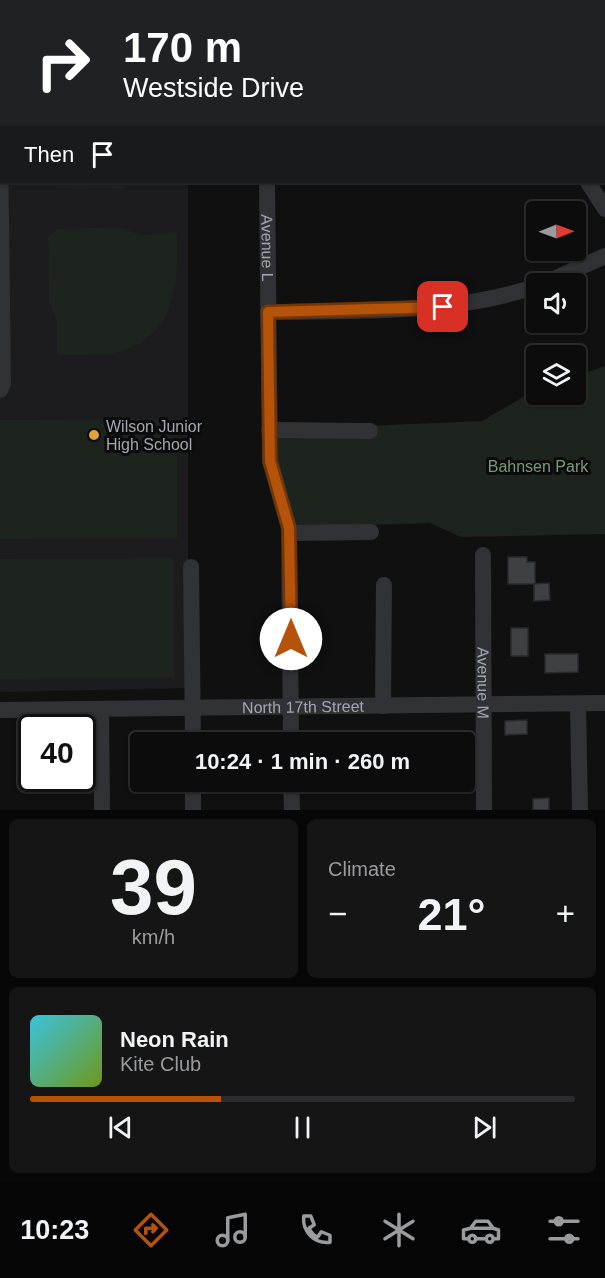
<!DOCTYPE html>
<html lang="en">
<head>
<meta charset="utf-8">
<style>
	:root { --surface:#0c0c0d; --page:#151516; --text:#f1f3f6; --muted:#9a9b9d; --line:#2c2c2e; --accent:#b45309 }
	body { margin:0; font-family:Arial,sans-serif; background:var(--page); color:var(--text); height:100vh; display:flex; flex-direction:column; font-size:22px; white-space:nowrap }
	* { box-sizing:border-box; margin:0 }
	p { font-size:20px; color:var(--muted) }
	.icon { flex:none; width:33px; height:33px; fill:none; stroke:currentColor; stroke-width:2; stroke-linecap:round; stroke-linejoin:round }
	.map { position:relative; height:810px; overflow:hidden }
	.details { display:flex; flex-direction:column; gap:9px; padding:9px; background:#070707; flex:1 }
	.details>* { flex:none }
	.top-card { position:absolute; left:0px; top:0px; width:606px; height:183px; box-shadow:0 2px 4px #0004,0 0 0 2px var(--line); background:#202124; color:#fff; overflow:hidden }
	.needle { width:39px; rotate:89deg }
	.tools { position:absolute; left:526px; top:201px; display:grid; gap:12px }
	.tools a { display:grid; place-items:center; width:60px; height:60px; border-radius:6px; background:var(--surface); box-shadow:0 2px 4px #0004,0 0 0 2px var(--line); font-size:30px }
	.speed { position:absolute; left:18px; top:714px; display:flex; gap:12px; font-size:30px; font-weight:700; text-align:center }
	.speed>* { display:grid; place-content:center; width:78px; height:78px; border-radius:50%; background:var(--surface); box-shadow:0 2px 4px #0004,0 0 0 2px var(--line); line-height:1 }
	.speed .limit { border:3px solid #111; border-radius:9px; background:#fff; color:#111 }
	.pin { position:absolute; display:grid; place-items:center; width:51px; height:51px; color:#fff; margin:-26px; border-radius:12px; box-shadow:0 3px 9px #0006 }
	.me { position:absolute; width:66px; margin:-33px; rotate:0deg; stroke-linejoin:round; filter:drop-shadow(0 0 4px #0008) }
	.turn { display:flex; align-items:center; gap:21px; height:126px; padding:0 24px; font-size:27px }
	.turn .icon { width:78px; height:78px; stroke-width:2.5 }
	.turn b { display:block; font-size:42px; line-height:51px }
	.then { display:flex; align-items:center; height:57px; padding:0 24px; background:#0003; gap:12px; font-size:22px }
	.big { font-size:45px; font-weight:600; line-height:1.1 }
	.details .widget { flex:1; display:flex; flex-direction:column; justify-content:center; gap:9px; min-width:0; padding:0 21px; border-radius:9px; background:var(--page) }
	.details .dial { align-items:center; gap:0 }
	.dial b { font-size:78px; line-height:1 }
	.song { display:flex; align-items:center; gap:18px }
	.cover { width:72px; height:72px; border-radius:9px; background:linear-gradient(135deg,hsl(190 70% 55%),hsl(80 70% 35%)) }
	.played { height:6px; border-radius:3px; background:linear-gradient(90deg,var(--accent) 35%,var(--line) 35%) }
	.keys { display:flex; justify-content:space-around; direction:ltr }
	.heat { display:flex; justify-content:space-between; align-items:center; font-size:33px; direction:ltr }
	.details .tiles { flex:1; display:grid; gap:9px; grid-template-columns:1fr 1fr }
	.widget:last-child { grid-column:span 2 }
	.trip { position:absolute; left:130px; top:732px; width:345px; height:60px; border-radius:6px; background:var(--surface); box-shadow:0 2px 4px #0004,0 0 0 2px var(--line); font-weight:600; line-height:60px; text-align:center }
	.menu { display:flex; height:96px; justify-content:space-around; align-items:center; background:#050505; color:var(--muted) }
	.menu .icon { width:42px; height:42px }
	.menu .current { color:var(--accent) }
	.menu b { font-size:27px; color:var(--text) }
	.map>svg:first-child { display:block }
	.built { fill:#1c1c1e }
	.green { fill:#1d231d }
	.building { fill:#3f4044; stroke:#2a2a2d; stroke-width:1.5 }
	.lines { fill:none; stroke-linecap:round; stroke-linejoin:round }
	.minor { stroke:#313236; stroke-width:16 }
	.route-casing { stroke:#753606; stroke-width:15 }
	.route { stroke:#b45309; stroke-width:10 }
	.poi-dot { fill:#dea43b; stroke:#0b0b0c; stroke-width:2 }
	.labels { text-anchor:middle; stroke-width:6; stroke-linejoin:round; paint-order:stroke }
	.street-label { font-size:16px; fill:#a3a7b1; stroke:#0b0b0c }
	.poi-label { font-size:16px; fill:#a3a7b1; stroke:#0b0b0c; text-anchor:start }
	.park-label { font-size:16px; fill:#7b9a7d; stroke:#0b0b0c }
</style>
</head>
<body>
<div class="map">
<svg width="605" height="810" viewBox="0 0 605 810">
	<rect width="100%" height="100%" fill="#101011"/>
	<polygon class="built" points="0,0 188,0 2,2 2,182 188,182 188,688 0,692"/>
	<g class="green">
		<polygon points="50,182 137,182 121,189 57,188"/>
		<path d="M120 227 141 235 177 233C178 280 177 331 126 350 106 357 78 354 57 355V321L49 301 48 237 58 229Z"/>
		<polygon points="605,366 605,534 461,537 430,523 289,528 269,430 482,421 537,389 537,394 576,394 576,376"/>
		<polygon points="177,419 177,538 0,539 0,420"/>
		<polygon points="174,558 174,678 0,679 0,559"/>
	</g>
	<g class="building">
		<polygon points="508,557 527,557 527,562 535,562 535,584 549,583 550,600 534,601 534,584 508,584"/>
		<rect x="511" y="628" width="17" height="28"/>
		<polygon points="545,654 578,654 578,672 545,673"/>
		<polygon points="527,720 527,734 505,735 505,721"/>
		<polygon points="549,798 549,810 533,810 533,799"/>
	</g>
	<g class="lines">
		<g class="minor">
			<polyline points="266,0 266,2"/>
			<polyline points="603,0 605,1"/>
			<polyline points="0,139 3,384 0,390"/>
			<path id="s1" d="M267 182 270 461 289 528 291 742"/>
			<polyline points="588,182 605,209"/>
			<polyline points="543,284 605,256"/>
			<path d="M268 312C358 310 450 315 537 286"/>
			<polyline points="269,430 370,431"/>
			<polyline points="289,533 371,532"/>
			<path id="s2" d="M483 555 484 810"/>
			<polyline points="191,567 193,742"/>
			<polyline points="578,704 580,810"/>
			<polyline points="383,706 384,585"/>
			<polyline points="101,709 102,810"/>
			<path id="s3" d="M0 710 605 703"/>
			<polyline points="193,782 193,810"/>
			<polyline points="291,782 292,810"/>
		</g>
	</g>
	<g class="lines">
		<g class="route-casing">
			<polyline id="route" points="291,639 289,528 270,461 268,312 443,307"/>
		</g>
		<use href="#route" class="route"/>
	</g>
	<circle class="poi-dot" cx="94" cy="435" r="6"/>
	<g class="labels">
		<g class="street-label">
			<text dy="6" stroke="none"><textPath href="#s1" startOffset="66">Avenue L</textPath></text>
			<text dy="6" stroke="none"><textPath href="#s2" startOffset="128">Avenue M</textPath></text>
			<text dy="6" stroke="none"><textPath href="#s3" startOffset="303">North 17th Street</textPath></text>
		</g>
		<g class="poi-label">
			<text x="106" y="432">Wilson Junior<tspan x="106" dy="18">High School</tspan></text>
		</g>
		<g class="park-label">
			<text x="538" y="472">Bahnsen Park</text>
		</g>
	</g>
</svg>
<div class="tools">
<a><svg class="needle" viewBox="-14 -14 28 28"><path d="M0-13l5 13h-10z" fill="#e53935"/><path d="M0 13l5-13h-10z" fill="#9a9b9d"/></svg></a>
<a><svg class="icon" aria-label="sound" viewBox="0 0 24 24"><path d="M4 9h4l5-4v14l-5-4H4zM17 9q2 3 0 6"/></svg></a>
<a><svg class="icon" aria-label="layers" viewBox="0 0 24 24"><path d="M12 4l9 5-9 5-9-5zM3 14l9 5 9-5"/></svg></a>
</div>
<div class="speed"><div class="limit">40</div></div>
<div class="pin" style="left:443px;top:307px;background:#d93025"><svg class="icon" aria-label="arrive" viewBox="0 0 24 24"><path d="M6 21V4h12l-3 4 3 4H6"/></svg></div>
<svg class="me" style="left:291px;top:639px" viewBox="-20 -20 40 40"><circle r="19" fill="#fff"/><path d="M0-13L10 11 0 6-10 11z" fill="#b45309"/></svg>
<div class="trip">10:24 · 1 min · 260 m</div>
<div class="top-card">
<div class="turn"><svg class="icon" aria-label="right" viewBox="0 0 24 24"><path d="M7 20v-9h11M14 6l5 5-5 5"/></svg><div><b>170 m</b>Westside Drive</div></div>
<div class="then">Then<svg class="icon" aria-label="arrive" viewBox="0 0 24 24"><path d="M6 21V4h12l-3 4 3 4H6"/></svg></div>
</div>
</div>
<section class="details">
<div class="tiles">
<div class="widget dial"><b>39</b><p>km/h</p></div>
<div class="widget"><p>Climate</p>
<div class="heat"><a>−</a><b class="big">21°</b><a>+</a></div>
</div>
<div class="widget">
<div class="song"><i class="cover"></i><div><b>Neon Rain</b><p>Kite Club</p></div></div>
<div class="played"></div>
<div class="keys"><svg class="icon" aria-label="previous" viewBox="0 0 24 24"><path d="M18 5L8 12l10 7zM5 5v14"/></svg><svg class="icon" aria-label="pause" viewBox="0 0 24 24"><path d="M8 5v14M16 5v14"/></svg><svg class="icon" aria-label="next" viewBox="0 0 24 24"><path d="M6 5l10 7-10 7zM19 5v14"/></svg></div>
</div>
</div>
</section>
<nav class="menu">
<b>10:23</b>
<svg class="icon current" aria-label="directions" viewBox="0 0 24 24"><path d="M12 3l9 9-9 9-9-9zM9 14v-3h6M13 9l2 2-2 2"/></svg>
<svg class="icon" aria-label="music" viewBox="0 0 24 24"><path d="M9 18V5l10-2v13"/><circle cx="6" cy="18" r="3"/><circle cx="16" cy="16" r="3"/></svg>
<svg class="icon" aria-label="phone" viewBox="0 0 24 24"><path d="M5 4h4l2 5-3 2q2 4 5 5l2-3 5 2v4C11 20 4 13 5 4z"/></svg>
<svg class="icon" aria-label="climate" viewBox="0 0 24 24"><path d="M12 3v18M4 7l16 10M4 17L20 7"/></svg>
<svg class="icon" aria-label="car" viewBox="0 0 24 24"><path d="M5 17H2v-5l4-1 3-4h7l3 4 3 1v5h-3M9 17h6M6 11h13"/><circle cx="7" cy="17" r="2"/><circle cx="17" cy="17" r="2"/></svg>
<svg class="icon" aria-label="filters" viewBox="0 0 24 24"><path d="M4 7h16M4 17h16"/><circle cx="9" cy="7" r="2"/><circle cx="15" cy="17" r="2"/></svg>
</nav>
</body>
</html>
